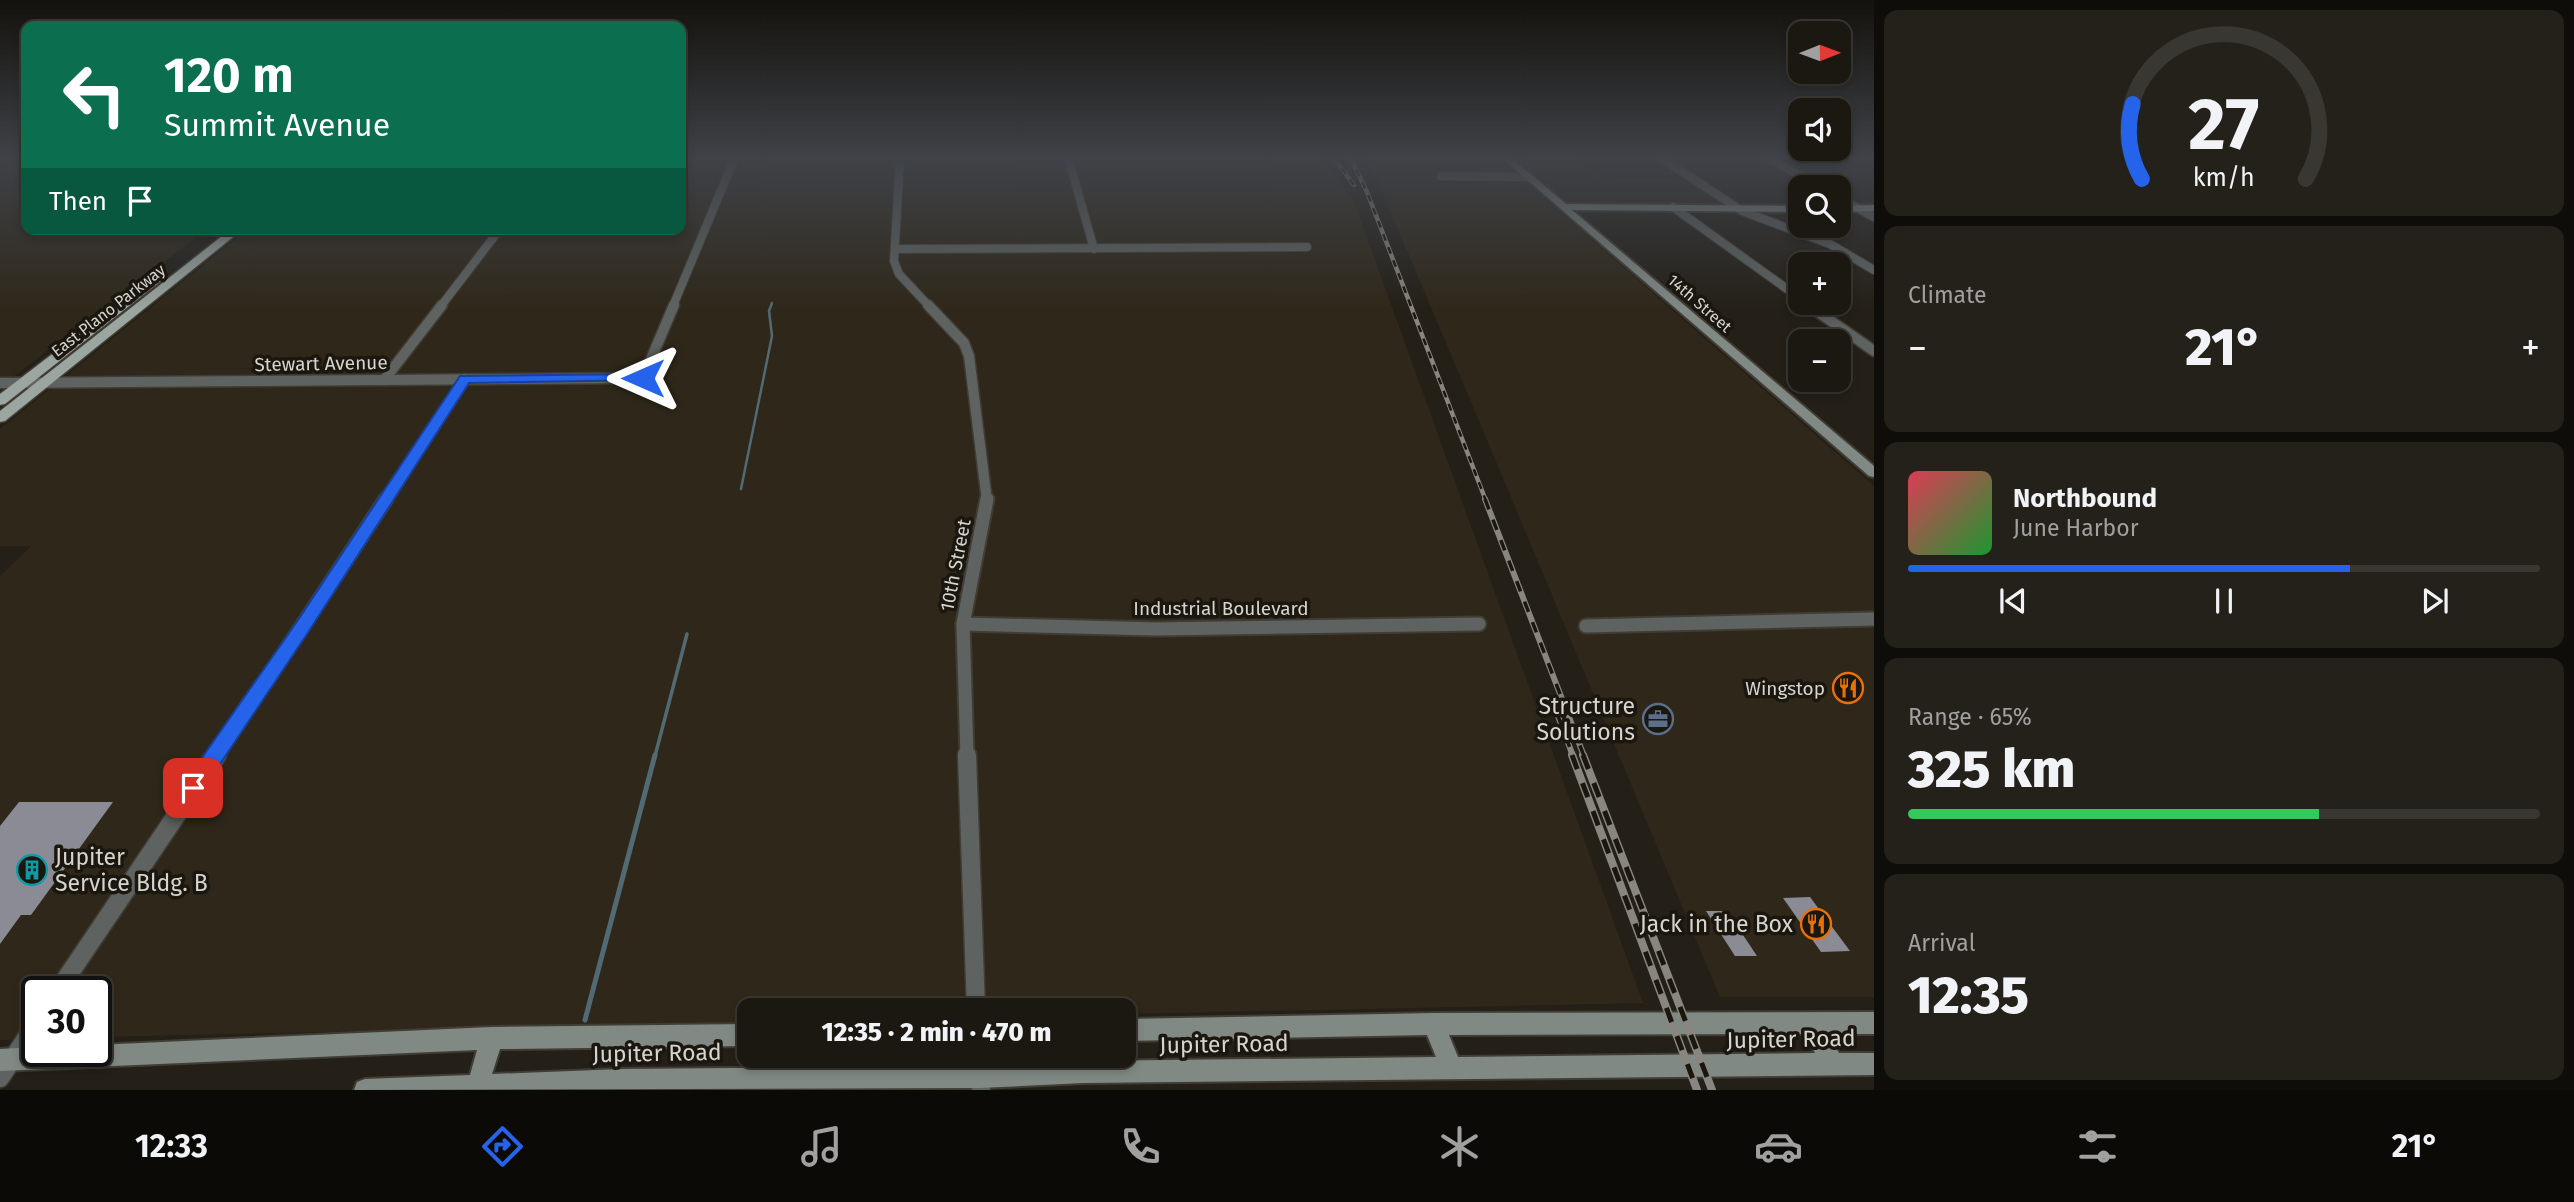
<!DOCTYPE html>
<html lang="en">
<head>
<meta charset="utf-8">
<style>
	:root { --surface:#1b1812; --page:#24211b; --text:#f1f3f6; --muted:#a0a09f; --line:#393732; --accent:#2563eb }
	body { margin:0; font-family:"Fira Sans",sans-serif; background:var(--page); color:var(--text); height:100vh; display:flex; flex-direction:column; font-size:26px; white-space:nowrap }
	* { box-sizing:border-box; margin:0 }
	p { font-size:23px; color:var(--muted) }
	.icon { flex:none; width:38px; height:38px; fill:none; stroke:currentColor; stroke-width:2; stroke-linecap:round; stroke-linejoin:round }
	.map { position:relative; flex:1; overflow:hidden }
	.details { display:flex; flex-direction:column; gap:10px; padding:10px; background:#0f0d0a; width:700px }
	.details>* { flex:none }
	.hud { position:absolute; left:21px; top:21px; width:665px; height:214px; border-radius:14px; box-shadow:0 4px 10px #0003,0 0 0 2px var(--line); background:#0b6e4f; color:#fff; overflow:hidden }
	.needle { width:46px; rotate:89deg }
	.tools { position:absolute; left:1788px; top:21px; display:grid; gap:14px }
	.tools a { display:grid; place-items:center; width:63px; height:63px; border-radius:14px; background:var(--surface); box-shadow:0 4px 10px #0003,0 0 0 2px var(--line); font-size:35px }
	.speed { position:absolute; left:21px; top:976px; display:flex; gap:14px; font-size:35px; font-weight:700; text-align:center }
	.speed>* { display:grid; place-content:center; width:91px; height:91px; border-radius:50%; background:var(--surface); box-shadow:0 4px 10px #0003,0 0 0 2px var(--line); line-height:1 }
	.speed .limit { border:4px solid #111; border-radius:10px; background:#fff; color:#111 }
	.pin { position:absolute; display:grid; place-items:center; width:60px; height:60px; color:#fff; margin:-30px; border-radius:14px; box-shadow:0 4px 10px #0006 }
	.me { position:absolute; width:77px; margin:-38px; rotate:270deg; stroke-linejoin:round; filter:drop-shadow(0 0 5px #0008) }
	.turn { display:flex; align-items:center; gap:24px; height:147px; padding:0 28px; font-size:32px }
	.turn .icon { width:91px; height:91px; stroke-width:2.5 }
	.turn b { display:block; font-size:49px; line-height:60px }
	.then { display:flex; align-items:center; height:66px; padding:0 28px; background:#0003; gap:14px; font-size:26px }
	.big { font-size:52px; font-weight:800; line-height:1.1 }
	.details .tile { flex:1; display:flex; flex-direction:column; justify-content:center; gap:10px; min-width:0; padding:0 24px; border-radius:14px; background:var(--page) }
	.details .dial { align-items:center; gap:0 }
	.dial svg { height:182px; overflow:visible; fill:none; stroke:var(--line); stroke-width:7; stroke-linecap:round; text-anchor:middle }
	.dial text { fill:var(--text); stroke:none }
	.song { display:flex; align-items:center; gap:21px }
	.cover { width:84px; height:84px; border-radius:10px; background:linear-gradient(135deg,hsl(350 70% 55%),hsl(130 70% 35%)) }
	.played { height:7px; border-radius:4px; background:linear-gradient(90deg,var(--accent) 70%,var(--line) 70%) }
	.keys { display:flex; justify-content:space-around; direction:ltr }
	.heat { display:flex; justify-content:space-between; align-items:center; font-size:38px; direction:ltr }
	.charge { height:10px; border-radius:5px; background:linear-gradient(90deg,#34c759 65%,var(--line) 0) }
	.trip { position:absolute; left:737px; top:998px; width:399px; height:70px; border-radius:14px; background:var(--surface); box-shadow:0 4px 10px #0003,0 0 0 2px var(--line); font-weight:800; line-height:70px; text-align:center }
	.menu { display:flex; height:112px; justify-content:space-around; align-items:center; background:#0b0a07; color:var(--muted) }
	.menu .icon { width:49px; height:49px }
	.menu .active { color:var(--accent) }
	.menu b { font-size:32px; color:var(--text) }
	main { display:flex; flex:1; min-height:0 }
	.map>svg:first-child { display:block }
	.built { fill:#2f281a }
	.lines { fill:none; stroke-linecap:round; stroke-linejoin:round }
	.stream-far2 { stroke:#526a74; stroke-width:2.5 }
	.stream-far1 { stroke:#526a74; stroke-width:3.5 }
	.stream { stroke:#526a74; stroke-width:5 }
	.building { fill:#8b8b96 }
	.street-far3-casing { stroke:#403d35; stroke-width:10 }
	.street-far2-casing { stroke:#403d35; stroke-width:13 }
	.street-far1-casing { stroke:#403d35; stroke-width:17 }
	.street-casing { stroke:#403d35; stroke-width:21 }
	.secondary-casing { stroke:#403d35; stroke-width:4 }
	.primary-casing { stroke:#403d35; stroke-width:3 }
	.street-far3 { stroke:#5e6361; stroke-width:8 }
	.street-far2 { stroke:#5e6361; stroke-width:10 }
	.street-far1 { stroke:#5e6361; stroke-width:13 }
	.street { stroke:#5e6361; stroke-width:18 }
	.secondary { fill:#818985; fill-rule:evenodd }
	.primary { fill:#9ba6a1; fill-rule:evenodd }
	.rail-far2-casing { stroke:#89867f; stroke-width:4.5 }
	.rail-far1-casing { stroke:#89867f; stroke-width:6 }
	.rail-casing { stroke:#89867f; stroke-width:8 }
	.rail-far2 { stroke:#1b170f; stroke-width:2.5; stroke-dasharray:7; stroke-linecap:butt }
	.rail-far1 { stroke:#1b170f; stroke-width:3.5; stroke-dasharray:11; stroke-linecap:butt }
	.rail { stroke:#1b170f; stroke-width:5; stroke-dasharray:15; stroke-linecap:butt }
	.route { fill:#2563eb; stroke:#184099; stroke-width:2 }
	.labels { text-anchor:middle; stroke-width:7; stroke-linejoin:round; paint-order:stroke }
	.far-street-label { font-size:16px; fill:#d6d4ce; stroke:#1b170f }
	.street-label { font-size:19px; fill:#d6d4ce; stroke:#1b170f }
	.poi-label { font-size:19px; fill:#d6d4ce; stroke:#1b170f; text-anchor:end }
	.near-poi-label { font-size:23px; fill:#d6d4ce; stroke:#1b170f; text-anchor:end }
	.near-street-label { font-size:23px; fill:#d6d4ce; stroke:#1b170f }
</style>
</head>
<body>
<main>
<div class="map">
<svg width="1874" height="1090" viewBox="0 0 1874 1090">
	<rect width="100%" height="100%" fill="#242018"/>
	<g class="built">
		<polygon points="26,157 26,229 207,229 0,387 0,170"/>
		<polygon points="681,157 1320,157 1353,199 1643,1003 1124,1014 1124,1010 749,1010 749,1023 96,1037 96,992 37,992 37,1039 0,1040 0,576 31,546 0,546 0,429 248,229 681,229"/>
		<polygon points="1364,157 1497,157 1874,486 1874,997 1720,997 1477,416 1377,180"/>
		<polygon points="1512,157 1571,157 1600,178 1686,177 1727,203 1725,206 1575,205 1567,203"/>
	</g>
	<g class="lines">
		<polyline class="stream-far2" points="741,489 772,336 769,311 772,303"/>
		<polyline class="stream-far1" points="655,756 687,634"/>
		<polyline class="stream" points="585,1020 655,755"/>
	</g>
	<g class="building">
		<polygon points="19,802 113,802 31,915 21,915 0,944 0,826"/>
		<polygon points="1810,897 1850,951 1821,952 1783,898"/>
		<polygon points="1706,911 1727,911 1757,956 1735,956"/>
	</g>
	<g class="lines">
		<g class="street-far3-casing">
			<g id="street-far3">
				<polyline points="900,157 894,261 899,274 929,306"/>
				<polyline points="1068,157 1094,249"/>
				<polyline points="1660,157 1742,211 1830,244 1874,270"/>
				<polyline points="1767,157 1820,187"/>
				<polyline points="1441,176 1528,177"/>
				<polyline points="1839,198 1874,217"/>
				<polyline points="1673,207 1801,299"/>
				<polyline points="895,249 1307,247"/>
				<polyline points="1806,303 1811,306"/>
				<polyline points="441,306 500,229"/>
				<polyline points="673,306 735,157"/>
			</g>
		</g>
		<g class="street-far2-casing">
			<g id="street-far2">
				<polyline points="928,305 964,343 969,356 987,501"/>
				<polyline points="1808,305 1874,351"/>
				<polyline points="384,380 442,305"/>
				<polyline points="0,383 643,378 674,305"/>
				<polyline points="385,501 465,379"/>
			</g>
		</g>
		<g class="street-far1-casing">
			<g id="street-far1">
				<polyline points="963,624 1156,629 1479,624"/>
				<polyline points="1586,626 1874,619"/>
				<polyline points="216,756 386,499"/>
				<polyline points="967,756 963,624 987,499"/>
			</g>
		</g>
		<g class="street-casing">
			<g id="street">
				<polyline points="967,755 976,1010"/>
				<polyline points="57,992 217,755"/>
				<polyline points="979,1055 981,1090"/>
				<polyline points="0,1078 37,1022"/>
			</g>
		</g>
		<g class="secondary-casing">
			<g id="secondary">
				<polygon points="1501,157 1510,157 1566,204 1801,206 1801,212 1572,210 1874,466 1874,477 1869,476"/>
				<polygon points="1874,205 1874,211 1839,212 1839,206"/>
				<path d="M1874 1012V1034H1828L1839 1053H1874V1075L1083 1083 980 1088 354 1090 357 1082 365 1079 470 1075 477 1050 0 1071V1049L37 1047V1052H96V1045L492 1027 749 1024V1046L500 1049 492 1074 622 1069 980 1066 1083 1061 1436 1057 1427 1035 1124 1041V1019L1434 1013ZM1805 1034 1815 1053 1458 1057 1449 1035Z"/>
			</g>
		</g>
		<g class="primary-casing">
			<g id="primary">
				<polygon points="231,229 243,229 5,421 0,422 0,411"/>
				<polygon points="162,270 166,271 166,277 5,404 0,405 0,394"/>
			</g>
		</g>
		<use href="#street-far3" class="street-far3"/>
		<use href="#street-far2" class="street-far2"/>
		<use href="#street-far1" class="street-far1"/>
		<use href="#street" class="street"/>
		<use href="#secondary" class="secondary"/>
		<use href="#primary" class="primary"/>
		<g class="rail-far2-casing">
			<g id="rail-far2">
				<polyline points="1333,157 1354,185"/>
				<polyline points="1350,157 1367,192 1486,501"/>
			</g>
		</g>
		<g class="rail-far1-casing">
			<g id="rail-far1">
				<polyline points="1485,499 1584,756"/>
				<polyline points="1558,716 1573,756"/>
			</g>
		</g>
		<g class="rail-casing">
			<g id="rail">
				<polyline points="1572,755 1697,1090"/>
				<polyline points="1583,755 1712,1090"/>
			</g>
		</g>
		<use href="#rail-far2" class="rail-far2"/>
		<use href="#rail-far1" class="rail-far1"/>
		<use href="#rail" class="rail"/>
	</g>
	<linearGradient id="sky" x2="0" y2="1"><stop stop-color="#14120d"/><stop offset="0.51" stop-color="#3f4248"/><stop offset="1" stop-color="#3f4248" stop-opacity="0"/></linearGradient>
	<rect width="1874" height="310" fill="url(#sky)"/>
	<polygon class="route" points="643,374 650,378 648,380 469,383 309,631 200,794 193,796 185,794 182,788 185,782 296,623 460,376"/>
	<defs>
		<g id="restaurant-ring" transform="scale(1.575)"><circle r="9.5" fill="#1b170f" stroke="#e8710a" stroke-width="1.5"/><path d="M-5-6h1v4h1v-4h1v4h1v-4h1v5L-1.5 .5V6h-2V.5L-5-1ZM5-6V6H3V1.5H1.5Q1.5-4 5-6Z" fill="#e8710a"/></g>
		<g id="office-ring" transform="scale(1.575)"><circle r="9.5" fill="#1b170f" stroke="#5c6f8a" stroke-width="1.5"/><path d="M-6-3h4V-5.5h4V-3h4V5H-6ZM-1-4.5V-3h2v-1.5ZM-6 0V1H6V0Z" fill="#5c6f8a"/></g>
		<g id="building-ring" transform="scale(1.575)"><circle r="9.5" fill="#1b170f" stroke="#0f9aa8" stroke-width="1.5"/><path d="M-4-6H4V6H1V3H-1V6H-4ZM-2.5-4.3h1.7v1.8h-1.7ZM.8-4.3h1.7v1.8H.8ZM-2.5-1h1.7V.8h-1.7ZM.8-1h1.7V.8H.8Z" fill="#0f9aa8"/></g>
	</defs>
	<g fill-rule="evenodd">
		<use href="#restaurant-ring" x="1848" y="688"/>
		<use href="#office-ring" x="1658" y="719"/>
		<use href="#building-ring" x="32" y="870"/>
		<use href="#restaurant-ring" x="1816" y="924"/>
	</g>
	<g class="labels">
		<g class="far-street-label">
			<text transform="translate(1700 303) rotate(41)" y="6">14th Street</text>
			<text transform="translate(108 310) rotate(-38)" y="6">East Plano Parkway</text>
		</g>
		<g class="street-label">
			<text transform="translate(321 363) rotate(-1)" y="7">Stewart Avenue</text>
			<text transform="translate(955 565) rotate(-79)" y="7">10th Street</text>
			<text x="1221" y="615">Industrial Boulevard</text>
		</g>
		<g class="poi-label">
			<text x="1825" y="695">Wingstop</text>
		</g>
		<g class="near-poi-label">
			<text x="1635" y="714">Structure<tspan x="1635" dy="26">Solutions</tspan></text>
			<text x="55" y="865" text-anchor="start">Jupiter<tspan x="55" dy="26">Service Bldg. B</tspan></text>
			<text x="1793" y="932">Jack in the Box</text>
		</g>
		<g class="near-street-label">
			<text transform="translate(1791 1039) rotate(-1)" y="8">Jupiter Road</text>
			<text transform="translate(1224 1044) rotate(-1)" y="8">Jupiter Road</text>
			<text transform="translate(657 1053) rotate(-1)" y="8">Jupiter Road</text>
		</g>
	</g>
</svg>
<div class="tools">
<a><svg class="needle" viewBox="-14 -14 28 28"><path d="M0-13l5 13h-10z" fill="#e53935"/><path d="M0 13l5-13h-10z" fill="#a0a09f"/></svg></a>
<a><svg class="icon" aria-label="sound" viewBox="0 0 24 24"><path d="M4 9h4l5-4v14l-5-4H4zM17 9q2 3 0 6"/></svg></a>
<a><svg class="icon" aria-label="search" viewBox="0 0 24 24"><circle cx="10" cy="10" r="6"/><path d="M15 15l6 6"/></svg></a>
<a>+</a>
<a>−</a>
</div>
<div class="speed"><div class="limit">30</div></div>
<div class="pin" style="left:193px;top:788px;background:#d93025"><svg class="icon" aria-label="arrive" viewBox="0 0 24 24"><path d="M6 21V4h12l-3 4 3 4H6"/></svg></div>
<svg class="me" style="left:643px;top:378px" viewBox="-20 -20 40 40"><path d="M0-17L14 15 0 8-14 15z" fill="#2563eb" stroke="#fff" stroke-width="4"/></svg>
<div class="trip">12:35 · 2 min · 470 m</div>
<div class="hud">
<div class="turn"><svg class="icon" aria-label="left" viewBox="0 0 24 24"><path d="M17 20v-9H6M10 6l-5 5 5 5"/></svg><div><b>120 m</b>Summit Avenue</div></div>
<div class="then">Then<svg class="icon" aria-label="arrive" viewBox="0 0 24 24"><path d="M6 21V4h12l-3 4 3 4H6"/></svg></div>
</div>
</div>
<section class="details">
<div class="tile dial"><svg viewBox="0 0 100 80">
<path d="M14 69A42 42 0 1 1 86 69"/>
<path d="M14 69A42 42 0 0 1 10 36" stroke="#2563eb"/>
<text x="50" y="56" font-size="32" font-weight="700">27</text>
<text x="50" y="72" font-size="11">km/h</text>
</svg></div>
<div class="tile"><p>Climate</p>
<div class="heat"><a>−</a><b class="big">21°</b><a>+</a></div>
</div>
<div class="tile">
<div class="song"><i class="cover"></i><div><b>Northbound</b><p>June Harbor</p></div></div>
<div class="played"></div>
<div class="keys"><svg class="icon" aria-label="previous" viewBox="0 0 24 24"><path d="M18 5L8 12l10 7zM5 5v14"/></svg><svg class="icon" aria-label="pause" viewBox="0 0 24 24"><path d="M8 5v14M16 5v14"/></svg><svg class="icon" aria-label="next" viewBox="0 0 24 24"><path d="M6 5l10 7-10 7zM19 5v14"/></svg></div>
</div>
<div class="tile"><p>Range · 65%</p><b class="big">325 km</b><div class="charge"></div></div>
<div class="tile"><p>Arrival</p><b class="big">12:35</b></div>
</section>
</main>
<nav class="menu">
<b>12:33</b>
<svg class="icon active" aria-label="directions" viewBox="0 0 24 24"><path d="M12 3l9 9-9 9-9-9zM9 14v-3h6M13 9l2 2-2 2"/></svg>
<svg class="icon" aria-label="music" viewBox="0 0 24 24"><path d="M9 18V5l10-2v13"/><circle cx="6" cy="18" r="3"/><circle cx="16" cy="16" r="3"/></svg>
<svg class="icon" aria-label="phone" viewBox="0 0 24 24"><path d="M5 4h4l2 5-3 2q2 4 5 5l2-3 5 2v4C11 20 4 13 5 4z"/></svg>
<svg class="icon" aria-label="climate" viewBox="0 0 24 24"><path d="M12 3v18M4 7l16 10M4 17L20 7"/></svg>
<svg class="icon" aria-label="car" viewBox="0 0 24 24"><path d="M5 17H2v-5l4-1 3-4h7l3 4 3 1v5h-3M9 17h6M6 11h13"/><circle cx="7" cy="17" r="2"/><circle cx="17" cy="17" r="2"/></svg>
<svg class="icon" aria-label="filters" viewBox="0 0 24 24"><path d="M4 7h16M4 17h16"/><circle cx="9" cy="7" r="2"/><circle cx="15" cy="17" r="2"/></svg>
<b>21°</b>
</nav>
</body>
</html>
